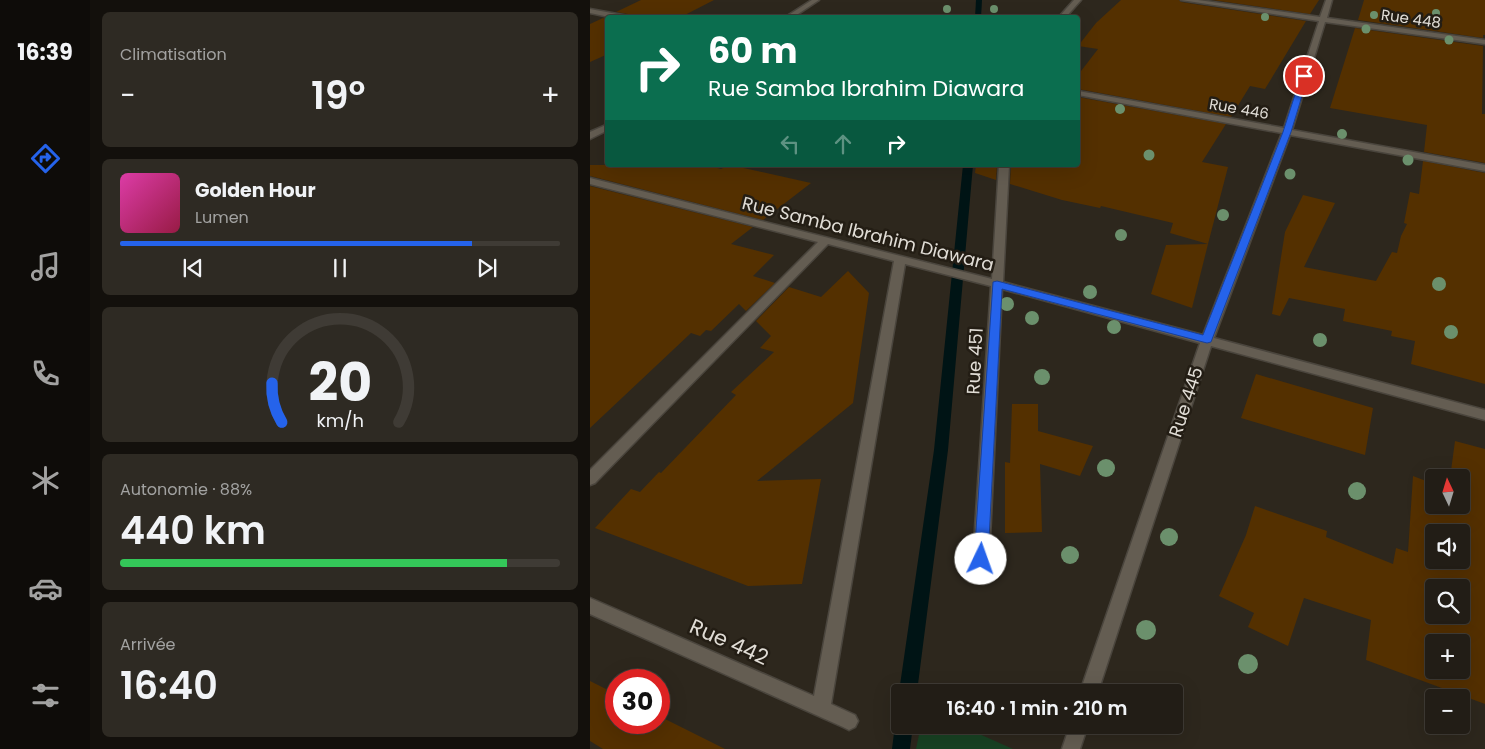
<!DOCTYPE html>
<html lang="fr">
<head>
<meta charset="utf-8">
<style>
	:root { --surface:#221d16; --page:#2e2a23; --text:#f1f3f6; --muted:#a2a2a1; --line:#3f3b35; --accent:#2563eb }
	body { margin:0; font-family:Poppins,sans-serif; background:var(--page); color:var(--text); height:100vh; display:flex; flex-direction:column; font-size:19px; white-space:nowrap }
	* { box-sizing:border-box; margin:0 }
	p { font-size:16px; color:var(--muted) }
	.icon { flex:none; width:28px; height:28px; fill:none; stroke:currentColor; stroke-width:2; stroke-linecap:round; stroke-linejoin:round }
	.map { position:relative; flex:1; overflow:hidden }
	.panel { display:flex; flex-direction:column; gap:12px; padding:12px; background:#13100c; width:500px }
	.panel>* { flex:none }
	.top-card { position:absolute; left:15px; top:15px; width:475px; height:152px; border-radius:5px; box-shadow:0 5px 20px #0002,0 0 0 1px var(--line); background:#0b6e4f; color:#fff; overflow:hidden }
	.needle { width:32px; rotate:356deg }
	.buttons { position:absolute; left:835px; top:469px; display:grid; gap:10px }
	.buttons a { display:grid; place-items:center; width:45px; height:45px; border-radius:5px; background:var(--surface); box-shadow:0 5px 20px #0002,0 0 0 1px var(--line); font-size:25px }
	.speed { position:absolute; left:15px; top:669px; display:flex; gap:10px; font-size:25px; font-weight:700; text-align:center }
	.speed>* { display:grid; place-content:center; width:65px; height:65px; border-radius:50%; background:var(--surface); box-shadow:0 5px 20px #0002,0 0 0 1px var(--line); line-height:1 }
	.speed .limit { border:8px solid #d22; background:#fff; color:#111 }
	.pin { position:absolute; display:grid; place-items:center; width:42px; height:42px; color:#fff; margin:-21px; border:2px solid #fff; border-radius:50%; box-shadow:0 1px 5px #0007 }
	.me { position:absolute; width:55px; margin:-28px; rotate:3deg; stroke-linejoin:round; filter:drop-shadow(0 0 4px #0008) }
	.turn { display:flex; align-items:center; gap:18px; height:105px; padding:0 20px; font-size:22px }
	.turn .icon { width:65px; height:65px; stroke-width:2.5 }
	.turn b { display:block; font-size:35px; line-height:42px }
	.lanes { display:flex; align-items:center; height:48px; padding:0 20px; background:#0003; justify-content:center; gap:25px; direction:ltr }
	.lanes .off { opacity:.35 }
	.big { font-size:38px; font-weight:600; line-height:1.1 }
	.panel .card { flex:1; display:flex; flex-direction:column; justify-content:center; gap:8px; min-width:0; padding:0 18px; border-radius:8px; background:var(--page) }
	.panel .dial { align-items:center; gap:0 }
	.dial svg { height:130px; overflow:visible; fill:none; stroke:var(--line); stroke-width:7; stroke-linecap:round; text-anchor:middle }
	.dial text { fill:var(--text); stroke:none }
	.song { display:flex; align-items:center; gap:15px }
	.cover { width:60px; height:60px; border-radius:8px; background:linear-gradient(135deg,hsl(320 70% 55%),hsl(340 70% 35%)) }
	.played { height:5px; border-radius:2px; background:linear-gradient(90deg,var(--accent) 80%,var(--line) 80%) }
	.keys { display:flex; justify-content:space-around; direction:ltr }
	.heat { display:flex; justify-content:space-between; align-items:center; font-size:28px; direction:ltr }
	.charge { height:8px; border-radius:4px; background:linear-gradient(90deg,#34c759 88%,var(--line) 0) }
	.trip { position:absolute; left:301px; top:684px; width:292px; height:50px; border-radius:5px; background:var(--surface); box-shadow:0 5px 20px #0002,0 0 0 1px var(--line); font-weight:600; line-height:50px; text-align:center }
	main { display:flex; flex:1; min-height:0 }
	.tabs { display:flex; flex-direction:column; width:90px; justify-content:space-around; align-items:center; background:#0e0c09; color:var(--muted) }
	.tabs .icon { width:35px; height:35px }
	.tabs .on { color:var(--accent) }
	.tabs b { font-size:22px; color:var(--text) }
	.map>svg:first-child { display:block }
	.green { fill:#184223 }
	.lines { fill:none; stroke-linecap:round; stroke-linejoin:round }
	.stream { fill:#001415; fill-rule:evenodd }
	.building { fill:#543000; fill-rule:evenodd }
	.minor-casing { stroke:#4a453d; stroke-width:3 }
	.minor { fill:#645d52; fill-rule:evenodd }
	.tree { fill:#6b906c }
	.route { fill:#2563eb; stroke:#184099 }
	.labels { text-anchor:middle; stroke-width:5; stroke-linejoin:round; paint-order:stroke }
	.far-street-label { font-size:15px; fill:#e1ddd6; stroke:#231d14 }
	.street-label { font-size:18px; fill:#e1ddd6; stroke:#231d14 }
	.near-street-label { font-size:21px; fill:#e1ddd6; stroke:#231d14 }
</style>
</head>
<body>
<main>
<nav class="tabs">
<b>16:39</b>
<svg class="icon on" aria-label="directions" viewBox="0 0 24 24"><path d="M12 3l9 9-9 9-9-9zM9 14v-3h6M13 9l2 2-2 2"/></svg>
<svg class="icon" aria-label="music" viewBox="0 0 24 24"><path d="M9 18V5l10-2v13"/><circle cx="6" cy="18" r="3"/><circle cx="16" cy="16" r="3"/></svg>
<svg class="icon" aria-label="phone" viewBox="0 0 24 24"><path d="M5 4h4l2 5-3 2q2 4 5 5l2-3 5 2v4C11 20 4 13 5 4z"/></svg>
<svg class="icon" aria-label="climate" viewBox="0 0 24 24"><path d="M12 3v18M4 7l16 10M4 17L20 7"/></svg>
<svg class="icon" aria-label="car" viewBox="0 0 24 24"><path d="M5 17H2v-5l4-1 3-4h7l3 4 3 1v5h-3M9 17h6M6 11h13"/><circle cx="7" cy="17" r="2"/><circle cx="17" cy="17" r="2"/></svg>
<svg class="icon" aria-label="filters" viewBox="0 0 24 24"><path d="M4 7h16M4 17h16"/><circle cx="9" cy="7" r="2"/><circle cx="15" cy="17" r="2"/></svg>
</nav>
<section class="panel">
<div class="card"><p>Climatisation</p>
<div class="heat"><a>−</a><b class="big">19°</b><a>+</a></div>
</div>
<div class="card">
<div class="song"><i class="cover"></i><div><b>Golden Hour</b><p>Lumen</p></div></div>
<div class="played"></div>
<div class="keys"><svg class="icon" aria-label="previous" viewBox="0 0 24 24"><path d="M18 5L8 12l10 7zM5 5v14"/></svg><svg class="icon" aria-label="pause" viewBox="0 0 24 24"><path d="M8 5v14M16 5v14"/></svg><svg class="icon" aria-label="next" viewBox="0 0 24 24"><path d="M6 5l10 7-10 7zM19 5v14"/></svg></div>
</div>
<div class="card dial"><svg viewBox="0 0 100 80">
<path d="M14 69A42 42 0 1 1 86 69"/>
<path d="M14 69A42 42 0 0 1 8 45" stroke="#2563eb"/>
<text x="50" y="56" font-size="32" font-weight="700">20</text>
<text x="50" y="72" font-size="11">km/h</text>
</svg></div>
<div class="card"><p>Autonomie · 88%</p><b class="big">440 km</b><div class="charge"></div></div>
<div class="card"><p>Arrivée</p><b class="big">16:40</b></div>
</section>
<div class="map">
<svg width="895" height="749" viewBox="0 0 895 749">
	<rect width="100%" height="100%" fill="#2d271d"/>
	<polygon class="green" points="331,725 369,725 423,749 326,749"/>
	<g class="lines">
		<g class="stream">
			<polygon points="386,0 392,0 391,18 385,18"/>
			<polygon points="373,165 383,165 358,450 327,692 310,692 310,694 309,692 344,450"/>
			<polygon points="310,718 310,725 323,725 320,749 302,749 305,725"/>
		</g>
	</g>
	<g class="building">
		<polygon points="51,0 124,0 89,18 43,18 38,14 26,12"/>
		<polygon points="531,0 589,0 591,2 716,21 675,89 660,86 641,117 488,89 488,75 508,49 488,46 506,23"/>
		<polygon points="622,0 729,0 720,14"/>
		<polygon points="774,0 895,0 895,35 893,35 893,38 768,20"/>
		<polygon points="13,18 18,19 18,54 0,62 0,24"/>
		<polygon points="765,28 893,46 892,114 895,114 895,163 834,152 837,125 740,108"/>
		<polygon points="488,97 636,124 612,162 638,167 618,244 580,233 583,223 511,206 510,208 472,200 420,184 421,165 488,165"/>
		<polygon points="833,161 895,173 895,384 821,364 825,341 801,336 802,331 753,321 755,309 699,298 690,316 682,314 695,232 713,195 745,203 714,267 786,281 802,252 807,253 811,236 817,224 814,223 820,192 829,194"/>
		<polygon points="0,165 116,165 131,169 140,165 221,183 173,220 0,176"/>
		<polygon points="386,165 407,165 406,180 385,173"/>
		<polygon points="0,186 163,227 141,244 184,255 163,276 185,283 156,311 149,304 121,331 116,330 110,336 101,333 0,428"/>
		<polygon points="618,244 602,308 561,294 576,245"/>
		<polygon points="258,271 279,293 263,403 167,481 231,479 212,584 158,586 5,528 41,489 50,492 69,472 71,473 146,395 141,392 184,352 170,348 181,336 166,321 199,287 231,297"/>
		<polygon points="666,374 783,408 775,455 651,418"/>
		<polygon points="422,404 448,404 448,431 503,446 490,476 450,464 452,532 415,533 415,462 420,463"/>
		<path d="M865 441 895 449V704L776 660 781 620 714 598 698 646 658 627 664 613 629 596 656 535 665 506 737 531 736 537 803 564 806 548 818 552 823 476 844 484V505H871V478H860ZM844 532H871V560H844ZM844 588H871V615H844ZM844 642H871V670H844Z"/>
		<polygon points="0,681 26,694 26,722 69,722 69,716 135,749 13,749 0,741"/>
	</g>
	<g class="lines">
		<g class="minor-casing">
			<g id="minor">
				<polygon points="222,0 229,0 202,18 194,18"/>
				<polygon points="484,0 491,0 475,18 468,18"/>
				<polygon points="591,0 608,0 730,17 736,0 742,0 737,18 895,40 895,44 735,22 702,130 895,165 895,171 700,135 624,338 895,410 895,420 621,346 508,692 490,692 610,343 412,289 399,559 396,564 391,566 386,564 383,559 401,286 315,264 241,704 265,715 268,721 265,727 259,730 253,727 0,614 0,598 224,696 304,261 238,244 5,483 0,485 0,470 228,242 0,184 0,178 402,279 409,165 419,165 413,282 613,335 692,133 488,95 488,91 694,128 729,21"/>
				<polygon points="0,9 38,16 41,18 24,18 0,13"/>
				<polygon points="18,124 18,130 0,139 0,132"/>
				<polygon points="480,725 498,725 490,749 472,749"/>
			</g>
		</g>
		<use href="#minor" class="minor"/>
	</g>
	<g class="tree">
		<circle cx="357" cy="9" r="4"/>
		<circle cx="404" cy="9" r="4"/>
		<circle cx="846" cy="13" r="4"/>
		<circle cx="784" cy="15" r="4"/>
		<circle cx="675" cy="17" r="4"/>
		<circle cx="776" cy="29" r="4.5"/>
		<circle cx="859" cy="40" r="4.5"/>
		<circle cx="530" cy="109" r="5"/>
		<circle cx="752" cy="134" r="5"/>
		<circle cx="559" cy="155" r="5.5"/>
		<circle cx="818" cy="160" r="5.5"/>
		<circle cx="700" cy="174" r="5.5"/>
		<circle cx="633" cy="215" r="6"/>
		<circle cx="531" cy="235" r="6"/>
		<circle cx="849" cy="284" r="7"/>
		<circle cx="500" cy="292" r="7"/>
		<circle cx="417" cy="304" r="7"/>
		<circle cx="442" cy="318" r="7"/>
		<circle cx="524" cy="327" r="7"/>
		<circle cx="861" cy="332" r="7"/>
		<circle cx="730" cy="340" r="7"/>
		<circle cx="452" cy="377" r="8"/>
		<circle cx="516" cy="468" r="9"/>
		<circle cx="767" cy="491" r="9"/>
		<circle cx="579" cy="537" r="9"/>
		<circle cx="480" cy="555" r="9"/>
		<circle cx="556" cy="630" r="10"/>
		<circle cx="658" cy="664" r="10"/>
	</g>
	<polygon class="route" points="714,73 718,76 701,132 621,342 617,343 412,289 398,559 396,563 391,565 386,563 384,559 403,282 407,281 613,335 693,132 711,76"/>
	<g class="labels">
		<g class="far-street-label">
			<text transform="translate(821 19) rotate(8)" y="5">Rue 448</text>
			<text transform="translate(649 109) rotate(10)" y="5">Rue 446</text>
		</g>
		<g class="street-label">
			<text transform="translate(278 234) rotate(14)" y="6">Rue Samba Ibrahim Diawara</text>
			<text transform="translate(385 361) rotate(-87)" y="6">Rue 451</text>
			<text transform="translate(596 402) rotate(-72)" y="6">Rue 445</text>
		</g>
		<g class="near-street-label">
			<text transform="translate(139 642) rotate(24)" y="7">Rue 442</text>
		</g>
	</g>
</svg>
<div class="buttons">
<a><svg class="needle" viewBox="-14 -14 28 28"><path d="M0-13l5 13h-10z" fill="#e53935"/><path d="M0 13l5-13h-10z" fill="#a2a2a1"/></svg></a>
<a><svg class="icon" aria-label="sound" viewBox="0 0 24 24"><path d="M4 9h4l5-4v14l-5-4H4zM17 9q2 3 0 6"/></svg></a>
<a><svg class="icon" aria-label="search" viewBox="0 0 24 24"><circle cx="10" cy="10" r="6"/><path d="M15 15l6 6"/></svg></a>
<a>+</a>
<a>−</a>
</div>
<div class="speed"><div class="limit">30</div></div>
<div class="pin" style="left:714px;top:76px;background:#d93025"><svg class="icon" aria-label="arrive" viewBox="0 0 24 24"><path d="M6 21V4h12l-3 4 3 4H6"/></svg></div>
<svg class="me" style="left:391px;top:559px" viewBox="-20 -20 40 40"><circle r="19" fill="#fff"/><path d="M0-13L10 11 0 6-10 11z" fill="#2563eb"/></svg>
<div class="trip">16:40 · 1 min · 210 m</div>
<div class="top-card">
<div class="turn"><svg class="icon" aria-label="right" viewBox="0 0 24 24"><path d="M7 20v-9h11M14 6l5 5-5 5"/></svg><div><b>60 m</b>Rue Samba Ibrahim Diawara</div></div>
<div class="lanes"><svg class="icon off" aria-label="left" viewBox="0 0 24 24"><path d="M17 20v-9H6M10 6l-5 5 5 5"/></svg><svg class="icon off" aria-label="ahead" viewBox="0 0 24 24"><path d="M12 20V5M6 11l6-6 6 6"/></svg><svg class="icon" aria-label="right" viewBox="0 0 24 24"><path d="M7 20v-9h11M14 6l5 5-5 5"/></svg></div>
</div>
</div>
</main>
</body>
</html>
